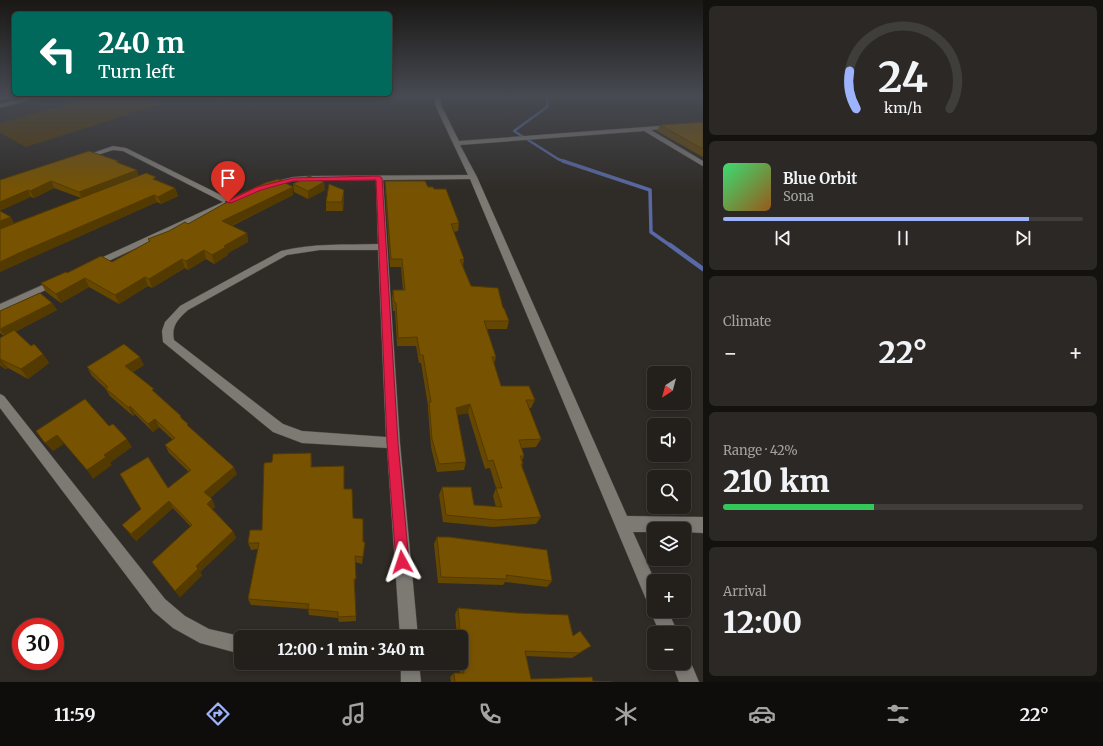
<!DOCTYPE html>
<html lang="en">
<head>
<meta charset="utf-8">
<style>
	:root { --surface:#23201c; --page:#2b2825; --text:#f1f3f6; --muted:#a3a3a3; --line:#403e3b; --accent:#9db4fd }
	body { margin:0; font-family:Merriweather,serif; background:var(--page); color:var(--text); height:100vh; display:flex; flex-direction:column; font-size:15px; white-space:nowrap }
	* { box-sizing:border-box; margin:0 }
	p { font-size:13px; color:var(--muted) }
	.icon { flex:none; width:22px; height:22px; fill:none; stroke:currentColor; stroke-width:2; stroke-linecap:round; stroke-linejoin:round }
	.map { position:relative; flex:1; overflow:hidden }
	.side { display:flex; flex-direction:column; gap:6px; padding:6px; background:#13120f; width:400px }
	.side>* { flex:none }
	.guide { position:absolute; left:12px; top:12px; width:380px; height:84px; border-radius:6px; box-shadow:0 2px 6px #0003,0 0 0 1px var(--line); background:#00695c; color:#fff; overflow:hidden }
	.needle { width:26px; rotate:216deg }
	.tools { position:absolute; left:647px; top:366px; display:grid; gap:8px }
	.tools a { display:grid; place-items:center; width:44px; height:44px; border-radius:6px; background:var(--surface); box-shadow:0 2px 6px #0003,0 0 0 1px var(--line); font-size:20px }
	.speed { position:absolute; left:12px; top:618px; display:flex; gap:8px; font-size:20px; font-weight:700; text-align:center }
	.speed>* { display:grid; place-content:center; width:52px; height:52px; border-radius:50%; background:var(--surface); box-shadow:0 2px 6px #0003,0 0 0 1px var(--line); line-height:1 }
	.speed .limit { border:6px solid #d22; background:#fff; color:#111 }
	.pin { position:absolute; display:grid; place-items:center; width:34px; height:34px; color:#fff; margin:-41px -17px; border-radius:50% 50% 50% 0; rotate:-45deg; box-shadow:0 0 4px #0007 }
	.pin .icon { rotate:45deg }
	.me { position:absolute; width:44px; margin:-22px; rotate:355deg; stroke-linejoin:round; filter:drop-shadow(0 0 3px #0008) }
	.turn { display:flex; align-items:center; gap:14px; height:84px; padding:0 20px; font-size:18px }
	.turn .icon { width:52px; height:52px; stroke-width:2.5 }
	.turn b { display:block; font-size:28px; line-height:34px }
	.big { font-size:30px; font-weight:800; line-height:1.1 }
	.side .widget { flex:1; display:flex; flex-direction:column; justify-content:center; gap:6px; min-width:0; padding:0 14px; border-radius:6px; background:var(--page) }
	.side .dial { align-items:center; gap:0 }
	.dial svg { height:104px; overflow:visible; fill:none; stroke:var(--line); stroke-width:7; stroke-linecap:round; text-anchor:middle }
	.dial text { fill:var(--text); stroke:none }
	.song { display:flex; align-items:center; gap:12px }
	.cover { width:48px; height:48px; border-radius:6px; background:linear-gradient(135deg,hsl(140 70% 55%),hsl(30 70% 35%)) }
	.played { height:4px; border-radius:2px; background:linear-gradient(90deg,var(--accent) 85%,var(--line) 85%) }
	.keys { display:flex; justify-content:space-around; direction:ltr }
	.heat { display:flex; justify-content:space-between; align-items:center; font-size:22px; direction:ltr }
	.charge { height:6px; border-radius:3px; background:linear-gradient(90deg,#34c759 42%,var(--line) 0) }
	.trip { position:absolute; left:234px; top:630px; width:234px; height:40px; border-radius:6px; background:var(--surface); box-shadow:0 2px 6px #0003,0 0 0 1px var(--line); font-weight:800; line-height:40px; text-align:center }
	.tab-bar { display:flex; height:64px; justify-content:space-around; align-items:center; background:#0e0d0b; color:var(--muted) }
	.tab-bar .icon { width:28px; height:28px }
	.tab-bar .active { color:var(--accent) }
	.tab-bar b { font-size:18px; color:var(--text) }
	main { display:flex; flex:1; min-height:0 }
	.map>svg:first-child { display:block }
	.green { fill:#513700 }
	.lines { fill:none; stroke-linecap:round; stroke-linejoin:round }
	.stream-far2 { stroke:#5869a5; stroke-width:2.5 }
	.stream-far1 { stroke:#5869a5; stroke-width:3.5 }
	.stream { stroke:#5869a5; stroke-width:4.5 }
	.minor-casing { stroke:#484641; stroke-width:1 }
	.tertiary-casing { stroke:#484641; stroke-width:1 }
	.minor { fill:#7d7973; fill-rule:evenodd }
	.tertiary { fill:#7d7973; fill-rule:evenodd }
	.wall { fill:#664701 }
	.shaded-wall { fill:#533a01 }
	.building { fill:#775301; stroke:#533a01 }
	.route { fill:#e11d48; stroke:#92132f }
</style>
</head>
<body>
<main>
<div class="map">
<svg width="703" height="682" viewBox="0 0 703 682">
	<rect width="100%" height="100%" fill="#2f2b26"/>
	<polygon class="green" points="95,96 140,96 161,104 26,147 0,133 0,123"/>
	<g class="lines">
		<polyline class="stream-far2" points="548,96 547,107 514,131 558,159 566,162"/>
		<polyline class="stream-far1" points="563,161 650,190 651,232 671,246"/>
		<polyline class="stream" points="670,245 703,269"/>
		<g class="minor-casing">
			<g id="minor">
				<polygon points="0,96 11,96 0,100"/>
				<path d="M434 96H440L441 105 459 141 672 125 675 127 674 128 651 130 703 161V166L701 165 644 131 460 145 477 177 627 516 703 517V533L684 532V529H654V532H633L655 581 654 611H668L678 633H660L650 611 652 606 648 604 470 179 383 180 400 443 418 637H400L387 448 302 443 273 432 163 342 162 331 165 322 180 306 281 251C313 243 345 245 378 244L376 180 293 181 268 188 264 186 265 184 293 177 309 176 468 175 435 105ZM320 250H378L386 437 302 431 283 424 174 340C171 326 178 319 188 310L287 255Z"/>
				<polygon points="113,146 126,148 229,199 234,198 238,200 96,267 90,267 88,265 90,263 223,202 123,151 113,150 82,160 79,158"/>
				<polygon points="56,279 59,280 61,282 59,284 0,311 0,304"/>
				<polygon points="0,394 4,396 165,599 185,616 209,629 244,637 241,637 241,654 200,643 173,628 153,611 0,408"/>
				<polygon points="684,655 688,656 699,682 679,682 672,663 684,663"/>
				<polygon points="401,663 419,663 421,682 401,682"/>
			</g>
		</g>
		<g class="tertiary-casing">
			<polygon id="tertiary" points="34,96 43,96 0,108 0,104"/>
		</g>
		<use href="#minor" class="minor"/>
		<use href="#tertiary" class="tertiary"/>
	</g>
	<g class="wall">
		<polygon points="210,96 233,96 222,101"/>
		<polygon points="703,122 703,157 657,131 660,125"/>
		<polygon points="118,161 119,163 139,176 157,180 175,188 178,196 161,204 157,202 24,261 0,272 0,211 14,223 81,198 54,188 34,198 31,197 0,180"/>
		<polygon points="385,181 428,187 434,189 459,223 458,231 454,232 464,259 463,266 471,286 503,308 509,321 507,329 487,329 496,357 494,364 501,386 535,400 531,408 529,408 541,439 536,447 522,448 524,456 522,461 523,464 522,466 541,517 536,524 493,527 443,522 439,495 442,487 474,505 496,507 493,496 496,488 490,468 485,469 468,413 457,415 466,462 464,470 437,472 431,447 428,410 428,406 421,363 419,363 416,346 397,346 395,311 393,311 392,298 393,290 403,290 401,267 390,267 385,189"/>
		<polygon points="293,184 325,190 308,199 294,192"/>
		<polygon points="293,187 293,195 232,226 247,233 248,242 228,253 228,255 214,264 206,259 188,270 185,268 152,288 148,286 119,304 89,287 61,303 46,292 41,283 67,273 112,262 149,242 148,239 188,224 228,202 227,200"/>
		<polygon points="344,199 343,211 326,211 326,202"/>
		<polygon points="52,303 57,310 15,332 31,346 43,354 49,363 28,379 8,368 5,369 0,365 0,338 4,336 0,333 0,311"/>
		<polygon points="144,365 133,372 181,416 182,419 189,427 237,474 210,498 212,499 215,507 212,509 233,531 236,538 200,572 202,575 180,597 152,562 191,527 173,508 136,541 122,525 189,472 169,453 165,445 173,440 159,427 153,432 135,414 133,416 110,396 105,388 92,376 87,367"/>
		<polygon points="312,461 312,467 344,489 353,518 363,542 364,549 362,564 355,562 355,586 356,621 339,622 338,618 309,615 308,609 251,605 248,599 258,549 251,550 248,543 262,530"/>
		<polygon points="437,537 552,581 547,587 505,582 503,585 438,583 434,544"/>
		<polygon points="458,608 573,636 591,646 572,658 526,656 531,679 612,682 451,682 450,677 454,673 460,673 459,663 461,663 461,637 457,637 455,614"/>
	</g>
	<g class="shaded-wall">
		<polygon points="221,96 233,96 222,101"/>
		<polygon points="137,170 139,177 82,199 79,192"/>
		<polygon points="51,181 54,188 34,198 30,191"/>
		<polygon points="324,182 325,190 308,199 308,191"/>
		<polygon points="293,187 293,195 224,229 222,221"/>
		<polygon points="175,188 178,196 161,204 158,197"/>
		<polygon points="28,190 31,197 0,211 0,202"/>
		<polygon points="344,190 344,199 343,211 342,202"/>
		<polygon points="154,195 157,202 24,261 0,272 0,262 19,253"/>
		<polygon points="11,217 15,225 0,230 0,221"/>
		<polygon points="247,233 248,242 228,253 228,255 214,264 212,255 224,246"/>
		<polygon points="204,250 206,259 188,270 186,261"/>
		<polygon points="182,259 185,268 152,288 149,279"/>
		<polygon points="145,277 148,286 119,304 115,295"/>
		<polygon points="85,278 89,287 61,303 56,294"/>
		<polygon points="52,303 57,310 6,337 0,330"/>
		<polygon points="43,354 49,363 28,379 21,369"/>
		<polygon points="140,357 144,365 129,375 125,366"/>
		<polygon points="0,359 8,368 5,369 0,363"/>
		<polygon points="470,404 468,413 454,416 456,408"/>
		<polygon points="130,406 135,414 133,416 129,408"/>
		<polygon points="155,419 159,427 153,432 148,424"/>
		<polygon points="57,435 64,444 53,451 45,443"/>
		<polygon points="127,439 132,447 110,463 112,465 93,479 87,470 104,455"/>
		<polygon points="311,453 312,461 312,475 311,467"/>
		<polygon points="234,467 237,474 208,499 204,492"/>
		<polygon points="212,499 215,507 210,511 207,504"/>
		<polygon points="169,501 173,508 136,541 131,534"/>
		<polygon points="233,531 236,538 200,572 202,575 180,597 175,591 196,566"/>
	</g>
	<g class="building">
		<polygon points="703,122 703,149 660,125"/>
		<polygon points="89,151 118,161 116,162 137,170 79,192 51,181 30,191 28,190 0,202 0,180"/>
		<polygon points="146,173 156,177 153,179 175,188 158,197 154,195 19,253 0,262 0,229"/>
		<polygon points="309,176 324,182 308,191 293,184"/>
		<polygon points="278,179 293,187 222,221 247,233 224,246 226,247 212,255 204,250 186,261 182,259 149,279 145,277 115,295 85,278 56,294 41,283 66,272 67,273 101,256 112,262 150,241 148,239 169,231 185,222 188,224 229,201 227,200 265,183"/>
		<polygon points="385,181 425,181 428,187 433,187 434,189 446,189 459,223 451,224 464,259 460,260 471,286 498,288 503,308 504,308 509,321 484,321 496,357 492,357 501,386 529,386 535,400 526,400 541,439 519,440 524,456 520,456 523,464 521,464 541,517 497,520 446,515 442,487 471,487 474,505 502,507 496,488 502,488 493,460 488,461 470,404 456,408 466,462 439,464 432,439 429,402 431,402 423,355 420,355 417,337 398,338 396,303 394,302 393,290 405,290 402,259 391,259"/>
		<polygon points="329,184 344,190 342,202 326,202"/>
		<polygon points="0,211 11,217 0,221"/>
		<polygon points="40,293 52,303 0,329 0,311"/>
		<polygon points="14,330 31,346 34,344 43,354 21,369 0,359 0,338"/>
		<polygon points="124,344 140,357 125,366 154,389 152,390 181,416 180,417 188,424 187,425 234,467 204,492 212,499 207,504 233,531 196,566 198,569 175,591 152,562 192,525 169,501 131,534 122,525 141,509 120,474 148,457 168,488 191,470 165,445 175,438 155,419 148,424 130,406 129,408 105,388 108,387 87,367"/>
		<polygon points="85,399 109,426 113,424 127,439 104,455 106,457 87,470 57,435 45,443 36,431"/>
		<polygon points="311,453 311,467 344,466 344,489 352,489 353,518 363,519 363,542 365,542 363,557 355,556 356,579 354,579 356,616 338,617 338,612 308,609 309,604 248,599 259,543 248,543 250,530 262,530 264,463 272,462 273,454"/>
		<polygon points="437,537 449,537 547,550 552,581 506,575 507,579 441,577"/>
		<polygon points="458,608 517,613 568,615 573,636 580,631 591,646 579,653 525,651 531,679 592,677 593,681 612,682 455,682 454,673 464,673"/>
	</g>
	<linearGradient id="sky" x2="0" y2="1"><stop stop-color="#1a1815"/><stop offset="0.5" stop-color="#474a52"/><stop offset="1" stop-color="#474a52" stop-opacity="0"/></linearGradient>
	<rect width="703" height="192" fill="url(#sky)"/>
	<polygon class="route" points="379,176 382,178 398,443 409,562 407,567 402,569 398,567 396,562 387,443 376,180 293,181 261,190 231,203 225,202 257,187 293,178"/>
</svg>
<div class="tools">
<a><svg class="needle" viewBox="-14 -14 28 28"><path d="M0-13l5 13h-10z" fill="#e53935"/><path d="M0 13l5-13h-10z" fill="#a3a3a3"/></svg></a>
<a><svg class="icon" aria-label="sound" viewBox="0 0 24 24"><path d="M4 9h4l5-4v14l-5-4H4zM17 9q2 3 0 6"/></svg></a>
<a><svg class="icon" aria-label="search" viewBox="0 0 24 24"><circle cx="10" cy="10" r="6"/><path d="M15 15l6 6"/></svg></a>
<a><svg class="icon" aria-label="layers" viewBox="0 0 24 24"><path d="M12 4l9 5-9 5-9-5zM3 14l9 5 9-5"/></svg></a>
<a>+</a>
<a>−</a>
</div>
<div class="speed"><div class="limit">30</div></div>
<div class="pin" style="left:228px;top:202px;background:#d93025"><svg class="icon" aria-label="arrive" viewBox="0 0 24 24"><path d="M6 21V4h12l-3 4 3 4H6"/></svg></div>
<svg class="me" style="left:402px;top:562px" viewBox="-20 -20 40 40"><path d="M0-17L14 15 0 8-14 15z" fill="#e11d48" stroke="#fff" stroke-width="4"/></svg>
<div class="trip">12:00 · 1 min · 340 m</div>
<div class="guide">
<div class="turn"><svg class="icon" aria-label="left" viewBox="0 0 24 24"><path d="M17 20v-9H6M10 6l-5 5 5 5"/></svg><div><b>240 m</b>Turn left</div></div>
</div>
</div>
<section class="side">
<div class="widget dial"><svg viewBox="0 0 100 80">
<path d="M14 69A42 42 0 1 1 86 69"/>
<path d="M14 69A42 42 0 0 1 9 40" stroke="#9db4fd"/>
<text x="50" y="56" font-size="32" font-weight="700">24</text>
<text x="50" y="72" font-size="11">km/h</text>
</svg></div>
<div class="widget">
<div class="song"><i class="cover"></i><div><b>Blue Orbit</b><p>Sona</p></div></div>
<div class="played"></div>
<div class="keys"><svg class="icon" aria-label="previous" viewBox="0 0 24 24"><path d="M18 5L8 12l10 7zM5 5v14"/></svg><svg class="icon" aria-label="pause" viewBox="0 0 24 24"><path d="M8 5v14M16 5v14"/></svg><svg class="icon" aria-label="next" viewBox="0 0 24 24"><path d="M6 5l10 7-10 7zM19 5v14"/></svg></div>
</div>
<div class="widget"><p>Climate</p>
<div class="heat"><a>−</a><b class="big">22°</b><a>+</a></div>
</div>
<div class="widget"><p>Range · 42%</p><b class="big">210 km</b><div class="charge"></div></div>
<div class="widget"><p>Arrival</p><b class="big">12:00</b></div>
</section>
</main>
<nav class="tab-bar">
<b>11:59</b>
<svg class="icon active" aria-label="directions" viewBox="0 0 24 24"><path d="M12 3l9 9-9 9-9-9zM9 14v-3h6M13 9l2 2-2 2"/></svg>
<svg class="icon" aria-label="music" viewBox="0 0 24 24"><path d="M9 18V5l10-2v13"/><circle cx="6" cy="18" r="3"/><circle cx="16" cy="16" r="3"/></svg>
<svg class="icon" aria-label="phone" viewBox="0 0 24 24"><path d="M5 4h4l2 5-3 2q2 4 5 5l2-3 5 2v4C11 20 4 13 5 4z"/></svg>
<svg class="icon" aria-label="climate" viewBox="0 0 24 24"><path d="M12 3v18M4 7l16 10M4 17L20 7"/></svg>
<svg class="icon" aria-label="car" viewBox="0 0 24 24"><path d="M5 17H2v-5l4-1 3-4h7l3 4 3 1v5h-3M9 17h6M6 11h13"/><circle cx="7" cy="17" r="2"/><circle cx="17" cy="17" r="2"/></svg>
<svg class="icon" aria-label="filters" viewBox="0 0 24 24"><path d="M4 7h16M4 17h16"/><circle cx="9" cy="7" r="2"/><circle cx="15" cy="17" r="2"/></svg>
<b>22°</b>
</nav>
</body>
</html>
